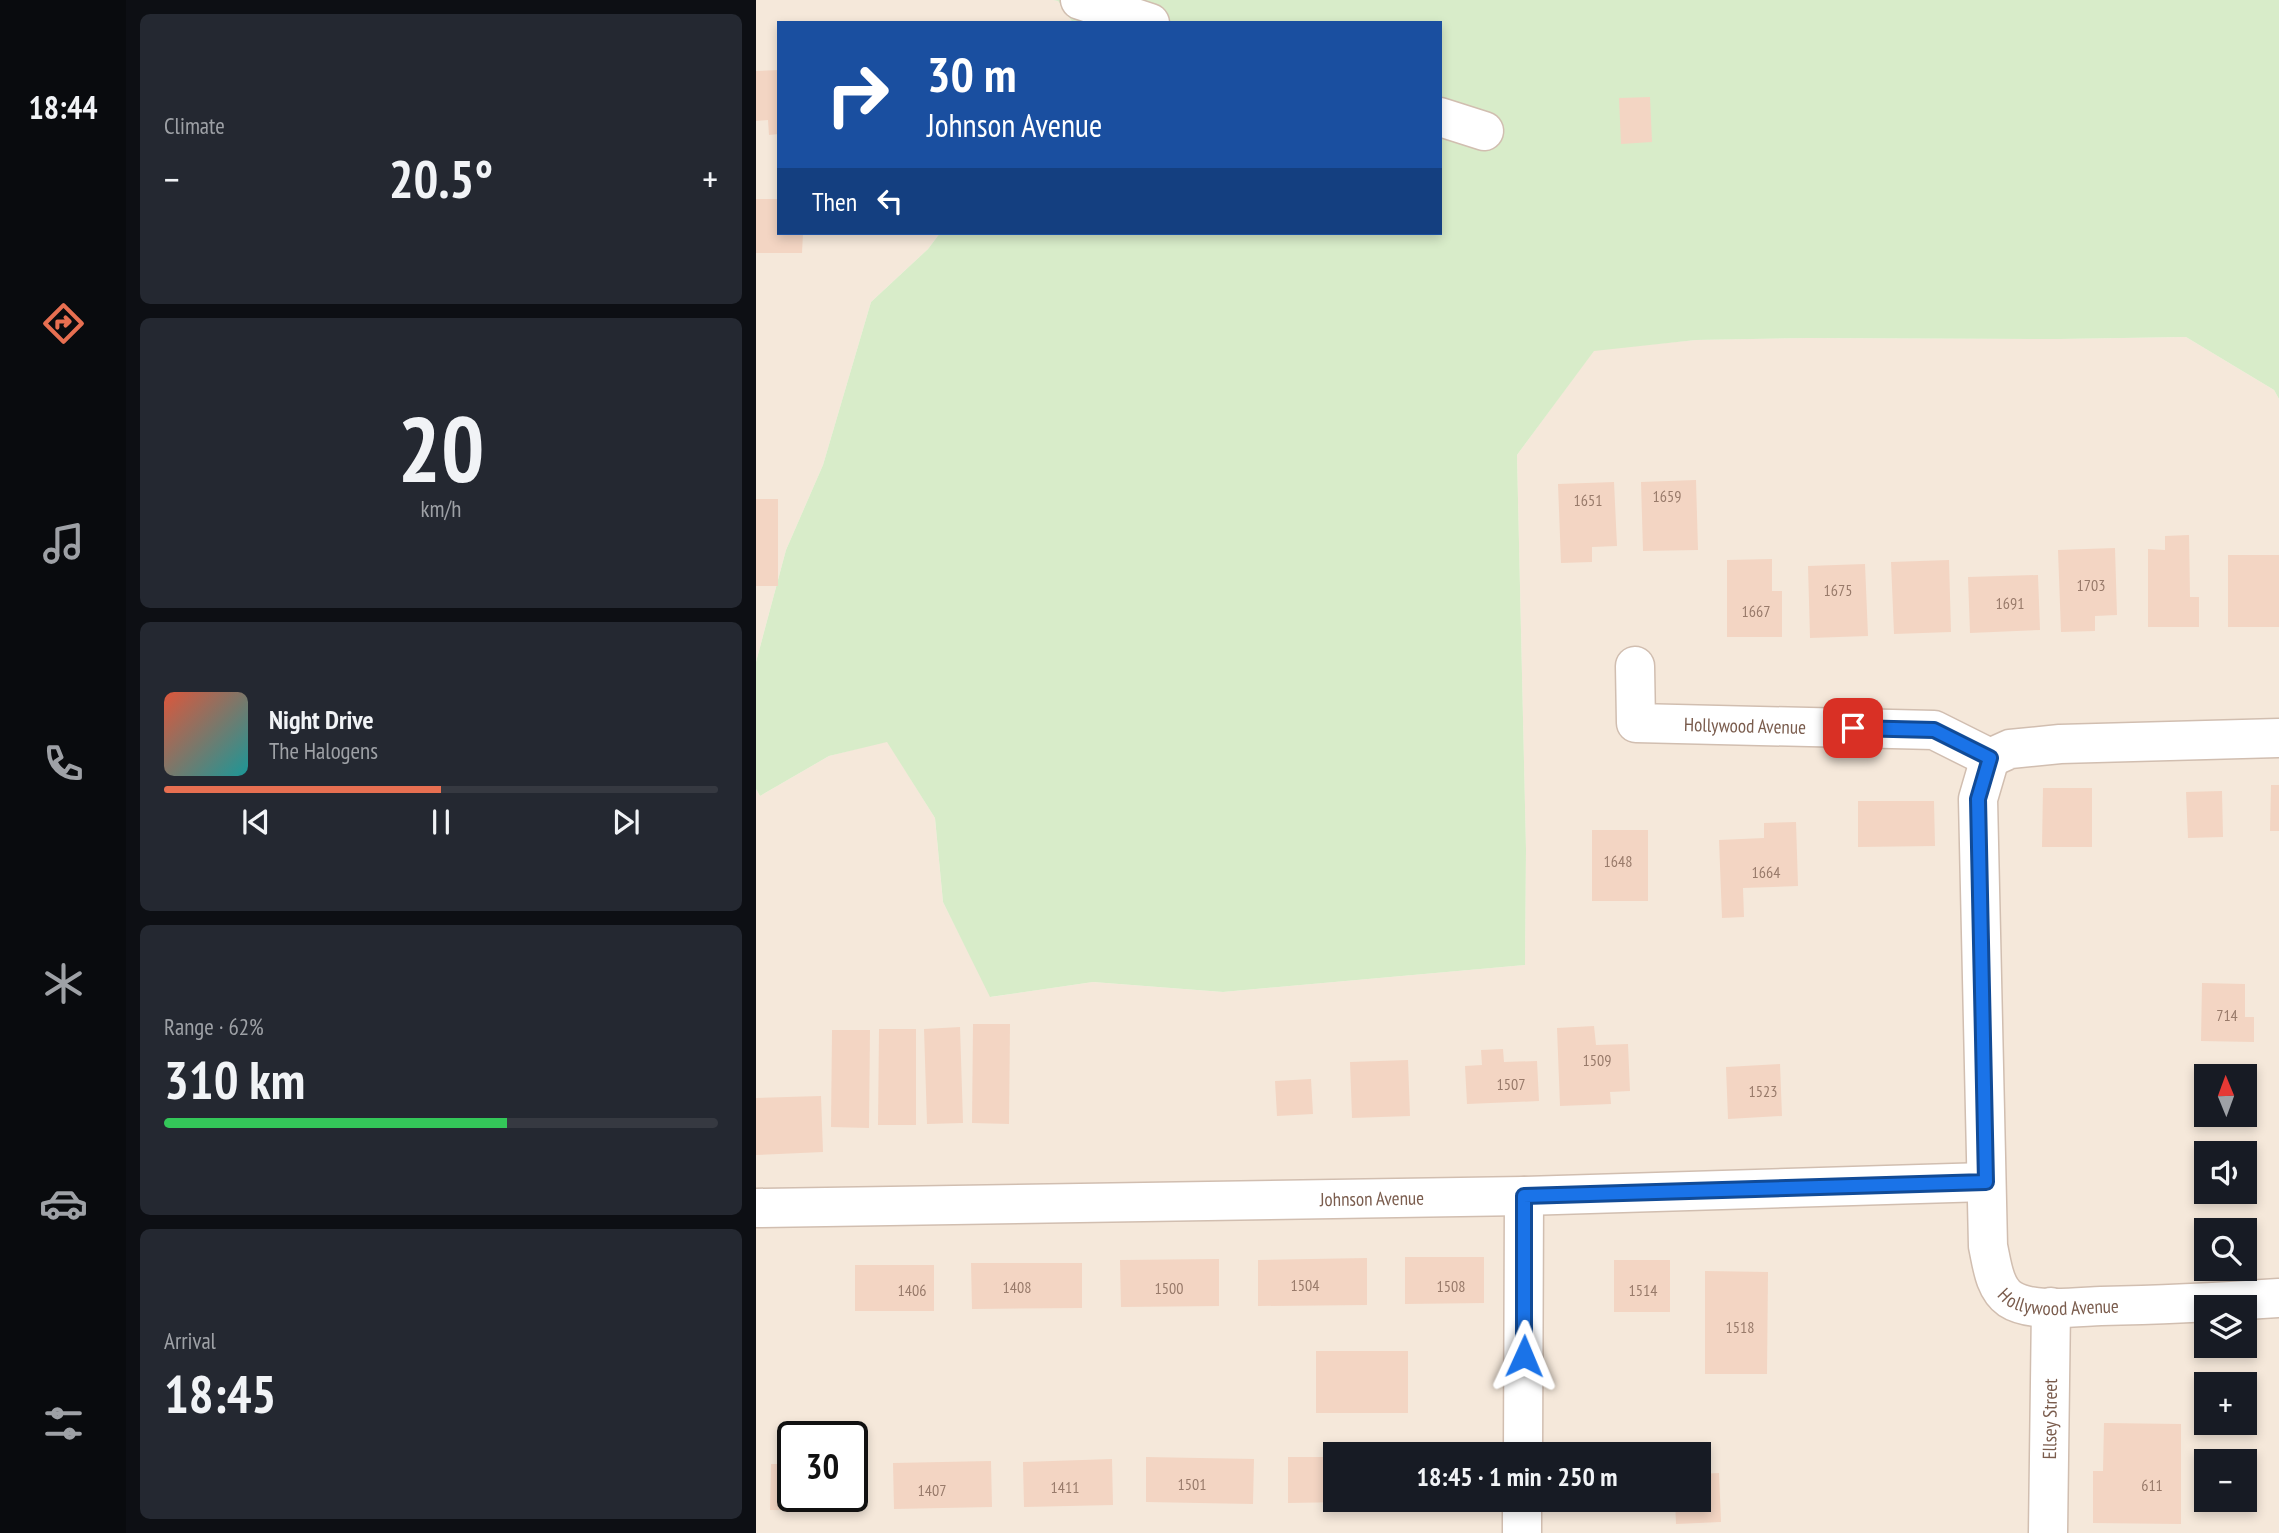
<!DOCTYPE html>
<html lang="en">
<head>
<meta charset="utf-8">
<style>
	:root { --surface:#171b24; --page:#242831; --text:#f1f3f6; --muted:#9ea1a6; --line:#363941; --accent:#e76f51 }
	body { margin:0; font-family:"PT Sans Narrow",sans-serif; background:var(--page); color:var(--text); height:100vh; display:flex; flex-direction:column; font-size:26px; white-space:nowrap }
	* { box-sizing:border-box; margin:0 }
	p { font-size:23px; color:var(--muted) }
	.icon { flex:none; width:38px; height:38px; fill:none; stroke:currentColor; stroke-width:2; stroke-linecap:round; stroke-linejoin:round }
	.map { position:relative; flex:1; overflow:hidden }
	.sheet { display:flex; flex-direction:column; gap:14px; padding:14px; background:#0d0f14; width:630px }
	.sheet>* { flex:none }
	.banner { position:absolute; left:21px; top:21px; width:665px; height:214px; border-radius:0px; box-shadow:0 4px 10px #0003; background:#1a4fa0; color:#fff; overflow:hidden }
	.needle { width:46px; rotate:359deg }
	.tools { position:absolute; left:1438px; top:1064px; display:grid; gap:14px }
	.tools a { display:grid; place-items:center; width:63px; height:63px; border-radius:0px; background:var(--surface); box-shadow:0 4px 10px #0003; font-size:35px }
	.speed { position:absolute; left:21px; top:1421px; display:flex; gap:14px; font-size:35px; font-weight:700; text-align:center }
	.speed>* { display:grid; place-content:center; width:91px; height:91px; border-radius:50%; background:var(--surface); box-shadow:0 4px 10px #0003; line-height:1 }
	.speed .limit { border:4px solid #111; border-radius:10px; background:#fff; color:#111 }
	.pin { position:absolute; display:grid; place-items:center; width:60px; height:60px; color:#fff; margin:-30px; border-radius:14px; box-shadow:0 4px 10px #0006 }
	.me { position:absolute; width:77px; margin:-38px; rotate:1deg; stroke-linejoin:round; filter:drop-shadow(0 0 5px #0008) }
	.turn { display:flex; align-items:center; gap:24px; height:147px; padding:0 35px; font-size:32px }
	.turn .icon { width:91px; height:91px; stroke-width:2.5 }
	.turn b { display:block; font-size:49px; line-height:60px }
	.then { display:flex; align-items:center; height:66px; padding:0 35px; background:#0003; gap:14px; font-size:26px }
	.big { font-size:52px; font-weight:800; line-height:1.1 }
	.sheet .tile { flex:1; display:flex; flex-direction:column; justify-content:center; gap:10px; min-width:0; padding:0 24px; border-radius:10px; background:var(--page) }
	.sheet .dial { align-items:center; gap:0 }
	.dial b { font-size:91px; line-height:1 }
	.song { display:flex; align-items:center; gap:21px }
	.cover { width:84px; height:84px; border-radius:10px; background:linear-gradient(135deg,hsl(10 70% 55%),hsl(180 70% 35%)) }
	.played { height:7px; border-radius:4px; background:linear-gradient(90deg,var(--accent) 50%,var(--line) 50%) }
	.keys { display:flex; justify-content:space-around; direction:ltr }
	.heat { display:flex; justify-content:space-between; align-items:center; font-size:38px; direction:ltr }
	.charge { height:10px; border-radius:5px; background:linear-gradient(90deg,#34c759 62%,var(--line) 0) }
	.trip { position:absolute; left:567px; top:1442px; width:388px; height:70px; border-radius:0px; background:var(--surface); box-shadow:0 4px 10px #0003; font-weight:800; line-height:70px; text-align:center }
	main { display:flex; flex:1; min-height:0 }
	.menu { display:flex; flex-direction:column; width:126px; justify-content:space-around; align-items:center; background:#090b0e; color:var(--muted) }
	.menu .icon { width:49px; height:49px }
	.menu .active { color:var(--accent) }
	.menu b { font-size:32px; color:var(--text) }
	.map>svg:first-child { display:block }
	.residential { fill:#f5e8da; fill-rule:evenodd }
	.green { fill:#d8ecc9 }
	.building { fill:#f3d5c3 }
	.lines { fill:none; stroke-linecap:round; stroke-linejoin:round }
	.minor-casing { stroke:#d1beb0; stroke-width:41 }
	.minor { stroke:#fff; stroke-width:38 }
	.route-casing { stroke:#114b97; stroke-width:18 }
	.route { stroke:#1a73e8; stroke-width:12 }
	.labels { text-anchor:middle; stroke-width:7; stroke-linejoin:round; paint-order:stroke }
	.number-label { font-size:16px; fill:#987a6a }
	.street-label { font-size:19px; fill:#7a5c4d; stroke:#fffaf3 }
</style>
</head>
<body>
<main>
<nav class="menu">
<b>18:44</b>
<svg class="icon active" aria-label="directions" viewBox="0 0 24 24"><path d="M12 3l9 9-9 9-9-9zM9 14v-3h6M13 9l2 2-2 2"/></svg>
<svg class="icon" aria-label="music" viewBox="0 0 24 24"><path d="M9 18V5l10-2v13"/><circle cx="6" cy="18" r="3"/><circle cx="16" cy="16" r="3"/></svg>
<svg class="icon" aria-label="phone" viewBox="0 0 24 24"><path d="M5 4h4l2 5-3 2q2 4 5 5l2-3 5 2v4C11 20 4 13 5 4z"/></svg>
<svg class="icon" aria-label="climate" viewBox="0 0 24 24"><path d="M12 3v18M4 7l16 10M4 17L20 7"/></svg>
<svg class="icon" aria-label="car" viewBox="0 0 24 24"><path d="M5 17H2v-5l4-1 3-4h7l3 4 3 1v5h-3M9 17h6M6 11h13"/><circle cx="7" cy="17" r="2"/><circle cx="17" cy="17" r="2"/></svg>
<svg class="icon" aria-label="filters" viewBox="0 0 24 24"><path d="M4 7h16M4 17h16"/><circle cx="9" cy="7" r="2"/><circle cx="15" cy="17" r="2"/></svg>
</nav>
<section class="sheet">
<div class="tile"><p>Climate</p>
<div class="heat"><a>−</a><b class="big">20.5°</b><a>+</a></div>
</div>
<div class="tile dial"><b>20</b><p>km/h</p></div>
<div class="tile">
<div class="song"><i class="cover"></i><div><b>Night Drive</b><p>The Halogens</p></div></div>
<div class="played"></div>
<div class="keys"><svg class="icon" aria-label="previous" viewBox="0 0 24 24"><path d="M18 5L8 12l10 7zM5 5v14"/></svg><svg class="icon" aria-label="pause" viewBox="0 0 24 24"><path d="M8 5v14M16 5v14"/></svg><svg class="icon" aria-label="next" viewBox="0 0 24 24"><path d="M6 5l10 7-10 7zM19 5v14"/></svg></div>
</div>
<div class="tile"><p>Range · 62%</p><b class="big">310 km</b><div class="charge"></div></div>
<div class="tile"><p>Arrival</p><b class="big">18:45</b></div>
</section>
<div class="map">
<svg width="1523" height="1533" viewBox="0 0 1523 1533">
	<rect width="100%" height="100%" fill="#fdf6ec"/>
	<g class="residential">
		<polygon points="0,0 297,0 302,1 317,23 23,23 23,233 184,233 172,249 115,302 67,465 30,550 0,662"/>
		<path d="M1430 337 1518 390 1523 399V1533H0V789L4 796 73 756 131 741 179 818 187 902 235 997 337 982 467 992 769 965 770 849 761 455 838 350 940 340 1051 338 1304 339ZM1451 1076H1489V1115H1451ZM1451 1153H1489V1192H1451ZM1451 1230H1489V1269H1451ZM1451 1307H1489V1346H1451ZM1451 1384H1489V1423H1451ZM37 1437H96V1496H37ZM579 1454H943V1500H579ZM1451 1461H1489V1500H1451Z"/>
	</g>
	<polygon class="green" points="297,0 1523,0 1523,399 1518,390 1430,337 1304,339 1051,338 940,340 838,351 761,455 770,849 769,965 467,992 337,982 234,997 187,902 179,818 131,742 73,756 4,796 0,789 0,662 30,550 67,465 115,302 172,249 184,233 684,233 684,23 317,23 302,1"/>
	<g class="building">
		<polygon points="23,70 23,134 13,135 12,120 0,121 0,71"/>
		<polygon points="894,97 896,142 865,144 863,98"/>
		<polygon points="0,199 23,199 23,233 47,233 46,253 0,253"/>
		<polygon points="940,480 942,550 887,551 885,482"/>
		<polygon points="858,482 861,546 836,547 836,562 805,563 802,484"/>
		<rect x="0" y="499" width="22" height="87"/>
		<polygon points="1433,535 1434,597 1443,597 1443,627 1392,627 1392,549 1409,550 1409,536"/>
		<polygon points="1359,548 1361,615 1339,616 1339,631 1305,632 1302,550"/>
		<rect x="1472" y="555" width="51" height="72"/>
		<polygon points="1016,559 1016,591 1026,591 1026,637 971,637 971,560"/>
		<polygon points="1193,560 1195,632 1138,634 1135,562"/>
		<polygon points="1109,564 1112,636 1054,638 1052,566"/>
		<polygon points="1282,575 1284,630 1214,633 1212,577"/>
		<polygon points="1515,785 1523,785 1523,831 1514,831"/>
		<polygon points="1287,788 1336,788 1336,847 1286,847"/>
		<polygon points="1466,791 1467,837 1432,838 1430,792"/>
		<polygon points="1102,801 1178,801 1179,846 1102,847"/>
		<polygon points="1040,822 1042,886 987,888 988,917 966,918 963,840 1008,838 1008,823"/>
		<rect x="836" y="830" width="56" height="71"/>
		<polygon points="1446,983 1489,984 1489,1017 1498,1017 1498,1042 1445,1041"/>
		<polygon points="217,1024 254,1024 253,1124 216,1123"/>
		<polygon points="838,1026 840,1045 872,1044 874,1091 854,1092 855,1104 804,1106 801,1028"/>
		<polygon points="204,1027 207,1123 171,1124 168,1029"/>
		<polygon points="123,1029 160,1029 160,1125 122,1125"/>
		<polygon points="76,1030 114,1030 113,1128 75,1127"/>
		<polygon points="747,1049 748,1062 781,1061 783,1101 711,1104 709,1066 726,1065 725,1050"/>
		<polygon points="652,1060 654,1116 596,1118 594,1062"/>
		<polygon points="1024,1064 1026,1116 972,1119 970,1067"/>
		<polygon points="555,1079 557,1114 521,1116 519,1081"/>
		<polygon points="65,1096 67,1152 0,1155 0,1098"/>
		<polygon points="649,1257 728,1257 728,1303 649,1304"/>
		<polygon points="611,1258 611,1305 502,1306 502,1260"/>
		<polygon points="463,1259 463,1306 365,1307 364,1260"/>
		<rect x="858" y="1260" width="56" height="52"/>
		<polygon points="215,1263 326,1263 326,1308 216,1309"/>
		<rect x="99" y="1265" width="79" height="46"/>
		<polygon points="949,1271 1012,1272 1011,1374 949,1374"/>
		<rect x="560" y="1351" width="92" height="62"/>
		<polygon points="1348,1423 1425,1424 1425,1524 1337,1523 1337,1471 1347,1471"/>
		<polygon points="390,1457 498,1459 497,1504 390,1502"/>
		<polygon points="532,1457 579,1457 579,1500 590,1500 590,1502 532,1503"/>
		<polygon points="356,1459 357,1505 268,1507 267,1462"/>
		<polygon points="235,1461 236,1507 138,1509 137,1463"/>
		<polygon points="15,1464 37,1464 37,1496 96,1496 96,1464 103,1464 103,1511 14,1510"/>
		<polygon points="963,1473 965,1522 920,1524 919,1500 943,1500 943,1474"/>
	</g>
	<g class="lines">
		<g class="minor-casing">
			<g id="minor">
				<polyline points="324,0 394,23"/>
				<polyline points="684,117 728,131"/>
				<path id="s1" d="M879 666 880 723 1178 730 1234 758 1254 749 1304 744 1523 738"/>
				<path id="s2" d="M1234 758 1222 799 1232 1246C1236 1264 1238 1288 1254 1299 1275 1313 1320 1307 1345 1306 1404 1305 1464 1302 1523 1298"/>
				<path id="s3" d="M0 1208 768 1196 1230 1182"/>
				<polyline points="767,1454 768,1196"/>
				<polyline points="766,1533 766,1500"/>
				<path id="s4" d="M1292 1533 1295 1307"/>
			</g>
		</g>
		<use href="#minor" class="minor"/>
	</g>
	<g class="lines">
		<g class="route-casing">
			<polyline id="route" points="768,1356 768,1196 1230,1182 1222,799 1234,758 1178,730 1097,728"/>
		</g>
		<use href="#route" class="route"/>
	</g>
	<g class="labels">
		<g class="number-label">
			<text x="911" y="502">1659</text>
			<text x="832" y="506">1651</text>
			<text x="1335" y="591">1703</text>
			<text x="1082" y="596">1675</text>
			<text x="1254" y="609">1691</text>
			<text x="1000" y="617">1667</text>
			<text x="862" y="867">1648</text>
			<text x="1010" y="878">1664</text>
			<text x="1471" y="1021">714</text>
			<text x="841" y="1066">1509</text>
			<text x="755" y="1090">1507</text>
			<text x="1007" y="1097">1523</text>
			<text x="549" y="1291">1504</text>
			<text x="695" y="1292">1508</text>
			<text x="261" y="1293">1408</text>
			<text x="413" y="1294">1500</text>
			<text x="156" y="1296">1406</text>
			<text x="887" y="1296">1514</text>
			<text x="984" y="1333">1518</text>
			<text x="436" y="1490">1501</text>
			<text x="1396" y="1491">611</text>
			<text x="309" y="1493">1411</text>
			<text x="176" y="1496">1407</text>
		</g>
		<g class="street-label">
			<text dy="7" stroke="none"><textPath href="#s1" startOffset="166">Hollywood Avenue</textPath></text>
			<text dy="7" stroke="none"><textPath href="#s3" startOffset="616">Johnson Avenue</textPath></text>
			<text dy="7" stroke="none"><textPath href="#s2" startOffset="598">Hollywood Avenue</textPath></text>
			<text dy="7" stroke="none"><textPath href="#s4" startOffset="114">Ellsey Street</textPath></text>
		</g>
	</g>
</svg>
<div class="tools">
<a><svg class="needle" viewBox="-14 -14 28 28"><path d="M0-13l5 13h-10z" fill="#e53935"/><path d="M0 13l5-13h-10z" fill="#9ea1a6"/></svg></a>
<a><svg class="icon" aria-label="sound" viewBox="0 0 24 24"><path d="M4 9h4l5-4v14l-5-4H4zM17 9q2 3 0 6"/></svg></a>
<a><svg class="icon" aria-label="search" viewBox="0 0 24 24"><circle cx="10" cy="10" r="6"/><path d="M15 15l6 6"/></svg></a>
<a><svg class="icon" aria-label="layers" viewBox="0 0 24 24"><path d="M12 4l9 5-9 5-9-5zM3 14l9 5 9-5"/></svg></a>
<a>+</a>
<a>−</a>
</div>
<div class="speed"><div class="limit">30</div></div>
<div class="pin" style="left:1097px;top:728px;background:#d93025"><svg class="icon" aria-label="arrive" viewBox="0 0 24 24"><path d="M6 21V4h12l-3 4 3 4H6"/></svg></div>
<svg class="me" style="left:768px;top:1356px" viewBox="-20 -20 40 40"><path d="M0-17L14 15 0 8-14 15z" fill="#1a73e8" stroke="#fff" stroke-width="4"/></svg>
<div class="trip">18:45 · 1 min · 250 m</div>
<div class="banner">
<div class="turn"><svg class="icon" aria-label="right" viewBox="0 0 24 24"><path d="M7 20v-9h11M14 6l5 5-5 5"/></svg><div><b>30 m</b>Johnson Avenue</div></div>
<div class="then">Then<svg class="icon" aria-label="left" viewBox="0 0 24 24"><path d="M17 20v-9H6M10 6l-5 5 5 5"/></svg></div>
</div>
</div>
</main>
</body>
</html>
